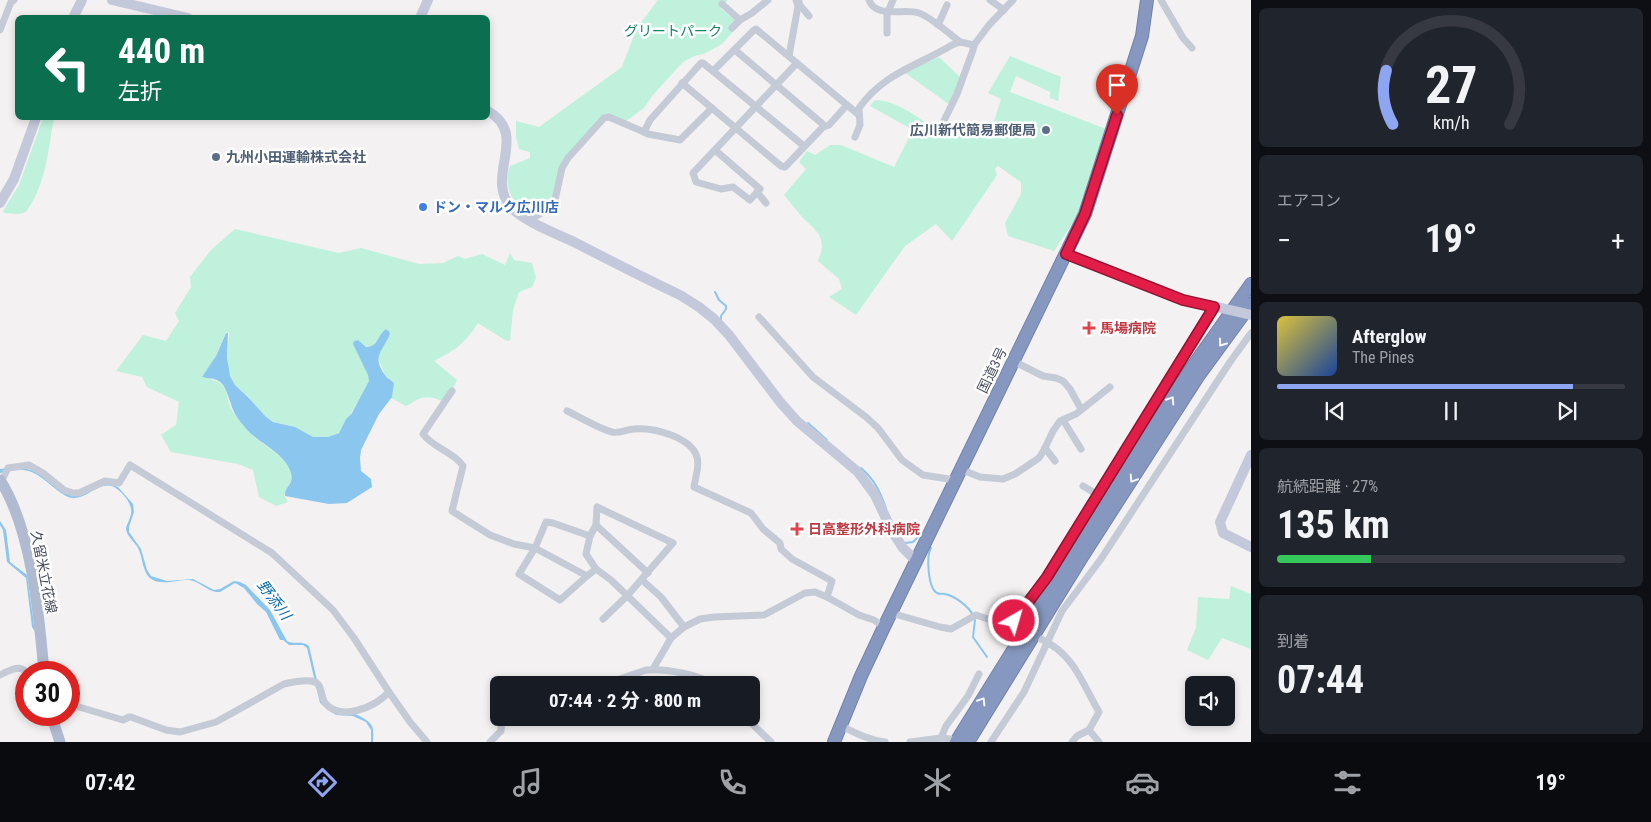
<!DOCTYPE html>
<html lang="ja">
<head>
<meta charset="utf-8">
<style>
	:root { --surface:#171b24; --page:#20242c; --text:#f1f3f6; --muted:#9ea1a6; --line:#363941; --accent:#8ea5f1 }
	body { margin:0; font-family:"Roboto Condensed","Noto Sans JP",sans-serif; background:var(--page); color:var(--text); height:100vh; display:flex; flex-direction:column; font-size:19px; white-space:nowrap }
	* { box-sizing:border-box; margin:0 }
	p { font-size:16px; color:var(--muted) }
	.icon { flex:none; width:28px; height:28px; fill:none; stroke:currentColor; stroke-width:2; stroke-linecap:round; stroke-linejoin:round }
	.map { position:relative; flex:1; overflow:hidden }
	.side { display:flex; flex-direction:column; gap:8px; padding:8px; background:#0d0f14; width:400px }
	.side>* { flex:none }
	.banner { position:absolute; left:15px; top:15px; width:475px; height:105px; border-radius:8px; box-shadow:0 2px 8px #0003; background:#0b6e4f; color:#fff; overflow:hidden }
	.controls { position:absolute; left:1185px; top:676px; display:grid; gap:10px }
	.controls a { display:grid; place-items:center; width:50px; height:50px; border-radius:8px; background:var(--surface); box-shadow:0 2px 8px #0003; font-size:25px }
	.speed { position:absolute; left:15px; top:661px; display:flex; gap:10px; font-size:25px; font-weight:700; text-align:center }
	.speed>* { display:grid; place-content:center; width:65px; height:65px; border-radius:50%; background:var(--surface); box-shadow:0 2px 8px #0003; line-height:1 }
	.speed .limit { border:8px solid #d22; background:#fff; color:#111 }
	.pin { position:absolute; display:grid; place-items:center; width:42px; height:42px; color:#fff; margin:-51px -21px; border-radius:50% 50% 50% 0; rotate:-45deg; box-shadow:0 0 5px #0007 }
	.pin .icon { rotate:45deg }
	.me { position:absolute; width:55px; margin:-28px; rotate:38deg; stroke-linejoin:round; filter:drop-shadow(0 0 4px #0008) }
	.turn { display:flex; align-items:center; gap:18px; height:105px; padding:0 20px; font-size:22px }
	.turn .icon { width:65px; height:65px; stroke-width:2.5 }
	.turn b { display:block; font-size:35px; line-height:42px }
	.big { font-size:38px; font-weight:700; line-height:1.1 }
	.side .widget { flex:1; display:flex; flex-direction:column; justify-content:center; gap:8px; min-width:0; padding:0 18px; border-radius:8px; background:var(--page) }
	.side .dial { align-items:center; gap:0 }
	.dial svg { height:130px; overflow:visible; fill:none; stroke:var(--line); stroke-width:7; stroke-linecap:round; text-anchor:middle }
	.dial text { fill:var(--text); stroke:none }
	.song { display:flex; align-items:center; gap:15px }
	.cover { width:60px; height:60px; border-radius:8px; background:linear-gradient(135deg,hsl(50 70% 55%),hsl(220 70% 35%)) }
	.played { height:5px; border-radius:2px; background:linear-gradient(90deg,var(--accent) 85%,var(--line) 85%) }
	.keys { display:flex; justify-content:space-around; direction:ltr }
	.heat { display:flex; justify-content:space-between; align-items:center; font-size:28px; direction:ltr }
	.charge { height:8px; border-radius:4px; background:linear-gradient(90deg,#34c759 27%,var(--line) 0) }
	.trip { position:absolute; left:490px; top:676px; width:270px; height:50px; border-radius:8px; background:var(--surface); box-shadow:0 2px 8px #0003; font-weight:700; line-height:50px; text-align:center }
	.menu { display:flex; height:80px; justify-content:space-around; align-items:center; background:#090b0e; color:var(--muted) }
	.menu .icon { width:35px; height:35px }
	.menu .active { color:var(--accent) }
	.menu b { font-size:22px; color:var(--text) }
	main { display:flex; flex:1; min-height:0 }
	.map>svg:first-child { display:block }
	.green { fill:#bff1dc }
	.water { fill:#8bc6ef }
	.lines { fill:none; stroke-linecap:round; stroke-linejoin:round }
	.stream { stroke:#8bc6ef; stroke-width:2 }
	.highway-casing { stroke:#7282ac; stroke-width:14 }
	.street { stroke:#c4cad6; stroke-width:7 }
	.secondary { stroke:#c3c9da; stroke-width:10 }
	.primary { stroke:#b0bad0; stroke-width:11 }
	.highway { stroke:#8798c0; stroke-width:12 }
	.secondary-bridge { stroke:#c3c9da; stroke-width:10 }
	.oneway { stroke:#f3f5f9 }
	.route-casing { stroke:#92132f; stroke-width:12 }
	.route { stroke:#e11d48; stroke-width:9 }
	.service-dot { fill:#5c6f8a; stroke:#fff; stroke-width:2 }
	.shop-dot { fill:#3f7fe0; stroke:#fff; stroke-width:2 }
	.health-dot { fill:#e0444e; stroke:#fff; stroke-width:2 }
	.labels { text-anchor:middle; stroke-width:5; stroke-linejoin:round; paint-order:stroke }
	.park-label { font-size:14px; fill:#158463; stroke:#fff }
	.service-label { font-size:14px; font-weight:bold; fill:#4e5e75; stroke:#fff; text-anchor:end }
	.shop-label { font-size:14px; font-weight:bold; fill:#366cbe; stroke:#fff; text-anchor:start }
	.health-label { font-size:14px; font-weight:bold; fill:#be3a42; stroke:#fff; text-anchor:start }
	.street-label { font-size:14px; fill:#484f5f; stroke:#fff }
	.water-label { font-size:15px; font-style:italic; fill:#086cb2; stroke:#fff }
</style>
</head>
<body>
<main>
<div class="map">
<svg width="1251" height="742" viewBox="0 0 1251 742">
	<rect width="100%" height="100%" fill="#f3f1f1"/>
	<g class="green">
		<path d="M658 0H728L720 8 740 24 722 44 704 54 694 56 683 62 653 95 644 108 626 121 608 114 563 159 552 200 543 209 530 216C514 203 502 188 510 166L530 158V152L519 149 516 137V121L539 127 622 67 637 28Z"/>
		<path d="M1010 56 1061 77 1058 101 1050 98V92L1016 76 1010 92 1106 129 1092 176 1078 215 1054 251 1008 236 1005 223 1021 194V182L998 166 995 169 997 175 952 241 936 224 905 246 856 315 829 297 842 289 839 279 818 261C828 238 817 231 802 217 796 210 790 202 784 195L806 169 799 162 807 151 815 155 830 145H841L894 167 913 130 870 106 875 100C897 101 914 115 932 127L935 123 939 125 944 134 955 133 956 128H992L1001 99 988 93Z"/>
		<polygon points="939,57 961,78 950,105 904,72"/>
		<path d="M43 118H54C48 150 46 185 26 212L19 214 4 213 3 211 19 185Z"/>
		<path d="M235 229 339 253 361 248 419 264 443 263 458 256 465 259 482 254 505 265 510 253 514 260 532 263 536 278 532 287 519 292 513 310 510 341 505 340 478 323C465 343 456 350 434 361L457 380 452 391 443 401C425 394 421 397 406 406L391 398 394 382 386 377 378 358 380 350 390 335 389 330 386 329C379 333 377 350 366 346 362 345 360 341 356 340L354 343V346L369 376 370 381C362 400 348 414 340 432L328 437 314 438 291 426 274 422 262 414 249 397 235 385 229 373 227 361 229 333 226 332 213 362 202 377C236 383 220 395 236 416 242 423 248 431 254 437 265 446 281 454 289 467 295 478 289 485 284 495L288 502 276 506 259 497 253 470 238 464 171 452 161 435 176 425 179 402 147 387 142 377 116 371 143 335 166 341 179 321 175 313 191 287 190 277 211 250Z"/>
		<polygon points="1231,586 1251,594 1251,649 1222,638 1208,660 1187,650 1196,628 1198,597 1229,599"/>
	</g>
	<g class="water">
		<path d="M386 329 389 331 390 334C383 351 371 356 385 375 387 379 391 379 394 383L392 397 379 414 361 450 360 458 361 471 371 479 372 487 347 503 329 504 285 496C284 486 297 484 289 468 283 455 266 446 255 437 248 432 242 424 237 417 230 407 228 388 220 382 214 377 208 379 202 377L216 356 226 333H228L227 358 230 376 235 385 249 398 265 416 273 422 295 427 313 437H328L339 433 346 419 352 413 369 381 368 375 353 344 354 341 358 340 366 347C379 347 377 335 386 329Z"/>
		<path d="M19 467C40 470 59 486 77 496L107 484 118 487 133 504 134 512 129 527V532L141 549 147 570 151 576 167 581 193 579 214 590 220 589 234 581 240 582 246 585 270 610 287 641C294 645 302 640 309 646L322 702C334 707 367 715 372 726 374 731 373 737 373 742H371V730L366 722 353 716 336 715 320 703 307 648 303 645H289L283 640H280L266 612 257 604 244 588 235 583 220 592H216C206 590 199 581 189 580 177 579 154 589 146 573 142 565 142 556 138 548 135 542 126 536 126 528 127 524 130 519 131 514 133 505 124 494 117 489 101 476 85 504 68 497 53 490 40 471 23 470 15 469 7 472 0 473V469Z"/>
		<polygon points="0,521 6,530 10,562 27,575 35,632 32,627 26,578 7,562 3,530 0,525"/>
	</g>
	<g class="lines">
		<g class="stream">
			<polyline points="715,292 719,300 726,306 726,309 721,316 721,320"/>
			<polyline points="808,423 827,440"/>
			<path d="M861 468C875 480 880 492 886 508"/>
			<polyline points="905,543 913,542 918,537"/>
			<path d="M929 547 931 548C926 556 928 588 937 593 941 595 941 593 945 594 955 596 968 606 973 615"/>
			<polyline points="975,620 973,637 987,657"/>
		</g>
		<g class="highway-casing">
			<g id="highway">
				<polyline points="834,742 861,676 884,627 1085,214 1142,36 1147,0"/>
				<polyline points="956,742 1079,544 1190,370 1251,284"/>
				<polyline points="968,742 1082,557 1199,375 1251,304"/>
			</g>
		</g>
		<g class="street">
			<path d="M869 0C876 19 904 8 919 13 929 16 950 34 960 42"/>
			<polyline points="990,0 1004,10"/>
			<polyline points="1161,0 1183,38 1192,48"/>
			<polyline points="799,2 798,3 809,16"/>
			<polyline points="722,4 740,20 752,13 768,0"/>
			<polyline points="938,25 947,5"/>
			<polyline points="732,28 740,20"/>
			<polyline points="0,30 11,2 14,0"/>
			<polyline points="887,33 887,14 893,0"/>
			<polyline points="735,50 825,126"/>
			<polyline points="789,56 798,6 796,0"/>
			<polyline points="713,71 753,31 756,29 859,115"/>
			<polyline points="682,83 781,166 785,167 823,127 829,125 847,105"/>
			<polyline points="712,108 680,140 648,134 644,132 650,120 701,63 703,63 804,146"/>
			<polyline points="940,129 957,94 973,50 974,45"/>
			<path d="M855 137 860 125 859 108C884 73 917 66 952 45L960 42 974 45 989 25 1013 0"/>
			<polyline points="715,150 760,189 750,200 733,187 721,189 696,182 693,173 797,63"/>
			<polyline points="757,192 766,203"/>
			<polyline points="530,220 549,208 555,200 562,168 568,158 604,118 609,117 644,132"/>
			<polyline points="759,317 813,377 866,417 878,428 902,460 923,475 955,480"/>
			<polyline points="1013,361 1043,376 1056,378 1063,381 1070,389 1081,409"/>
			<path d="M452 391 423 434C433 448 454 452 463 466L452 511 490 535 514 544 535 548 587 576 596 569"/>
			<path d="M567 411C582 418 597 428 612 432 618 434 628 429 634 429 653 427 691 437 697 457 700 467 695 478 694 487L751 513 763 529 780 543 781 549 792 559 832 581 827 597 859 615 874 620 884 627"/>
			<polyline points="1063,420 1081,449"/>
			<polyline points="1045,448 1055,461"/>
			<polyline points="960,469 980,477 1003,479 1015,474 1039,458 1044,450 1053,431 1060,421 1076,414 1110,387"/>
			<polyline points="1,482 8,468 29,465 43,473 64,490 73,493 79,493 105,481 119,483 130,465 272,553 333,610 354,638 389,692 410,722 427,742"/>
			<polyline points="1083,486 1098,495"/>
			<polyline points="596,525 648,573"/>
			<polyline points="587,576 560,600 519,574 535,548 546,522 553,523 590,536"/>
			<polyline points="642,580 661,597 684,627"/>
			<polyline points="891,613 940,627 951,629 976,615 1017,629"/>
			<polyline points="603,619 627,596 673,543 597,507 596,525 590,536 586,554 596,569 611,580 671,638 653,669"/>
			<polyline points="1012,626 1047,577 1214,307"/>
			<polyline points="671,638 684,627 700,619 714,617 764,615 805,593 815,592 827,597"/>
			<path d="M1041 639C1074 654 1082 683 1099 712L1089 730 1077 736 1072 742"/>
			<path d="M0 675C9 671 19 664 26 672"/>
			<path d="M602 685 646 670C667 668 698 675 716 685"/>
			<path d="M69 704 123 720 129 717H131L166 730 180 732 216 722 284 684C293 682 307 679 315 682 322 685 321 697 325 703 341 722 375 707 389 692"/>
			<polyline points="746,718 771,742"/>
			<path d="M840 725C854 733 868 740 885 742"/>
			<polyline points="1089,730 1099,742"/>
			<polyline points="941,738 946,726 968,696 979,674"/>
			<polyline points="490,742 501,731 502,719 506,718"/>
			<polyline points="910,742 941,738 950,739"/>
			<polyline points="991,742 1024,692 1062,611 1101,559 1230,362 1251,333"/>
		</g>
		<g class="secondary">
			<polyline points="112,0 188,18"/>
			<polyline points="73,18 82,0"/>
			<polyline points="420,18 428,0"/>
			<path d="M488 111C530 135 484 177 511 207 523 221 557 234 574 242 609 260 644 278 680 295L699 307 714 319 729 335 780 402 797 421 858 472 875 495 892 531 903 548 916 561"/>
			<polyline points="0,203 14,179 36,118"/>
			<polyline points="1066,254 1183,300 1217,307"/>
			<polyline points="1251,455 1220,522 1223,533 1251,547"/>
		</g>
		<g class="primary">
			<path d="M0 480C32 530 39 615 44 672"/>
			<polyline points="51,715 60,742"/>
		</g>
		<use href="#highway" class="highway"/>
		<polyline class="secondary-bridge" points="1217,307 1251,315"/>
	</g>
	<defs><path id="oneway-chevron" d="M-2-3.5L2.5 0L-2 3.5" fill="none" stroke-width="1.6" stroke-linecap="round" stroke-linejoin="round" transform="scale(1.25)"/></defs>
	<g class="oneway">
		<use href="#oneway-chevron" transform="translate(1222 343) rotate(126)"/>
		<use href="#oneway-chevron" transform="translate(1171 400) rotate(-57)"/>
		<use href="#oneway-chevron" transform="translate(1133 479) rotate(123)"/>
		<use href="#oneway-chevron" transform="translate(982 701) rotate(-58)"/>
	</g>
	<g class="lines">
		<g class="route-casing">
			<polyline id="route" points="1014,621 1047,577 1214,307 1183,300 1066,254 1085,214 1117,115"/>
		</g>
		<use href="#route" class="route"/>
	</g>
	<g class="service-dot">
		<circle cx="1046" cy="130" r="5"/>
		<circle cx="216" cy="157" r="5"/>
	</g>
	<circle class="shop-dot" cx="423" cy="207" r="5"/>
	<g class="health-dot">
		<path d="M1086.5 320.5h5v5h5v5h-5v5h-5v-5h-5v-5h5z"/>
		<path d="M794.5 521.5h5v5h5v5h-5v5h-5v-5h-5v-5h5z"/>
	</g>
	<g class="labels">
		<g class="park-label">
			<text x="673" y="36">グリートパーク</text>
		</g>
		<g class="service-label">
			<text x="1036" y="135">広川新代簡易郵便局</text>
			<text x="226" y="162" text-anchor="start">九州小田運輸株式会社</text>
		</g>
		<g class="shop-label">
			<text x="433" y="212">ドン・マルク広川店</text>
		</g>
		<g class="health-label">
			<text x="1100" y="333">馬場病院</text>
			<text x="808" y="534">日高整形外科病院</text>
		</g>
		<g class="street-label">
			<text transform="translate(992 370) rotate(-64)" y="5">国道3号</text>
			<text transform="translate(44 572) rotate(79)" y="5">久留米立花線</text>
		</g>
		<g class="water-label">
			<text transform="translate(274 600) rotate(53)" y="5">野添川</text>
		</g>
	</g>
</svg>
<div class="controls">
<a><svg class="icon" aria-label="sound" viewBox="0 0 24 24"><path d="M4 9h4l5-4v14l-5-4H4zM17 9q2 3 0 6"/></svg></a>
</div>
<div class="speed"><div class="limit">30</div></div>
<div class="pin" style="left:1117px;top:115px;background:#d93025"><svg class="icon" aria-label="arrive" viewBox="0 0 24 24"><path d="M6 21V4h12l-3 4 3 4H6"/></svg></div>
<svg class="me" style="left:1014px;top:621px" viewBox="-20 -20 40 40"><circle r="17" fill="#e11d48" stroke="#fff" stroke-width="3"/><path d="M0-11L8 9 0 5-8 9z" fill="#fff"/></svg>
<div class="trip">07:44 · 2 分 · 800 m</div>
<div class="banner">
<div class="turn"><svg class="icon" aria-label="left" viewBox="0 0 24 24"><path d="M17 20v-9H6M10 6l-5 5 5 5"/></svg><div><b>440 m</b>左折</div></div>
</div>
</div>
<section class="side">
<div class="widget dial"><svg viewBox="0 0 100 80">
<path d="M14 69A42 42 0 1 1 86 69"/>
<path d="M14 69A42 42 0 0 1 10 36" stroke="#8ea5f1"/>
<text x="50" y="56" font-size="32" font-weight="700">27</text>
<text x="50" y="72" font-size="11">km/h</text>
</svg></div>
<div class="widget"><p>エアコン</p>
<div class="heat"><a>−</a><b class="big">19°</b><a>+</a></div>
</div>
<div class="widget">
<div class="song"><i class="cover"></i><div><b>Afterglow</b><p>The Pines</p></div></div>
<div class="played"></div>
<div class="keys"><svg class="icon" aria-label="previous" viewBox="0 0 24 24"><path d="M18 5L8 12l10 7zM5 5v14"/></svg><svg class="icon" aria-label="pause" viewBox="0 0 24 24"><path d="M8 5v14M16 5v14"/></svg><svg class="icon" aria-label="next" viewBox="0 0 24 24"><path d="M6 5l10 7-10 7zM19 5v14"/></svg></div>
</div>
<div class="widget"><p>航続距離 · 27%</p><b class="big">135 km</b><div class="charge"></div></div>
<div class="widget"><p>到着</p><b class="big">07:44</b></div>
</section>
</main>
<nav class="menu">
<b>07:42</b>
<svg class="icon active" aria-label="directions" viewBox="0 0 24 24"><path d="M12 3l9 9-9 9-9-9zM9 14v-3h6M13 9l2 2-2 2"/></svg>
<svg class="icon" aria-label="music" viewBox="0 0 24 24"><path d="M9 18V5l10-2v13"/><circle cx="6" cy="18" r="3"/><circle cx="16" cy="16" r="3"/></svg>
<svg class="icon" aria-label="phone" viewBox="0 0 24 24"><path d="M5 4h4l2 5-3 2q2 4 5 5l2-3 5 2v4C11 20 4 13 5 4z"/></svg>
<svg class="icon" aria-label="climate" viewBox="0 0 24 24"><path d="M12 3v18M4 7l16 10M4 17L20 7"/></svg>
<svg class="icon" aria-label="car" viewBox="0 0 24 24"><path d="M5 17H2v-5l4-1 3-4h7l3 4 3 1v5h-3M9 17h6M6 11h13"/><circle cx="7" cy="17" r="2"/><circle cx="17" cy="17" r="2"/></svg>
<svg class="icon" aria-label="filters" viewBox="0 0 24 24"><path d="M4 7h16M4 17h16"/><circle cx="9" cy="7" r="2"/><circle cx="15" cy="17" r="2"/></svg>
<b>19°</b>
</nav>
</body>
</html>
